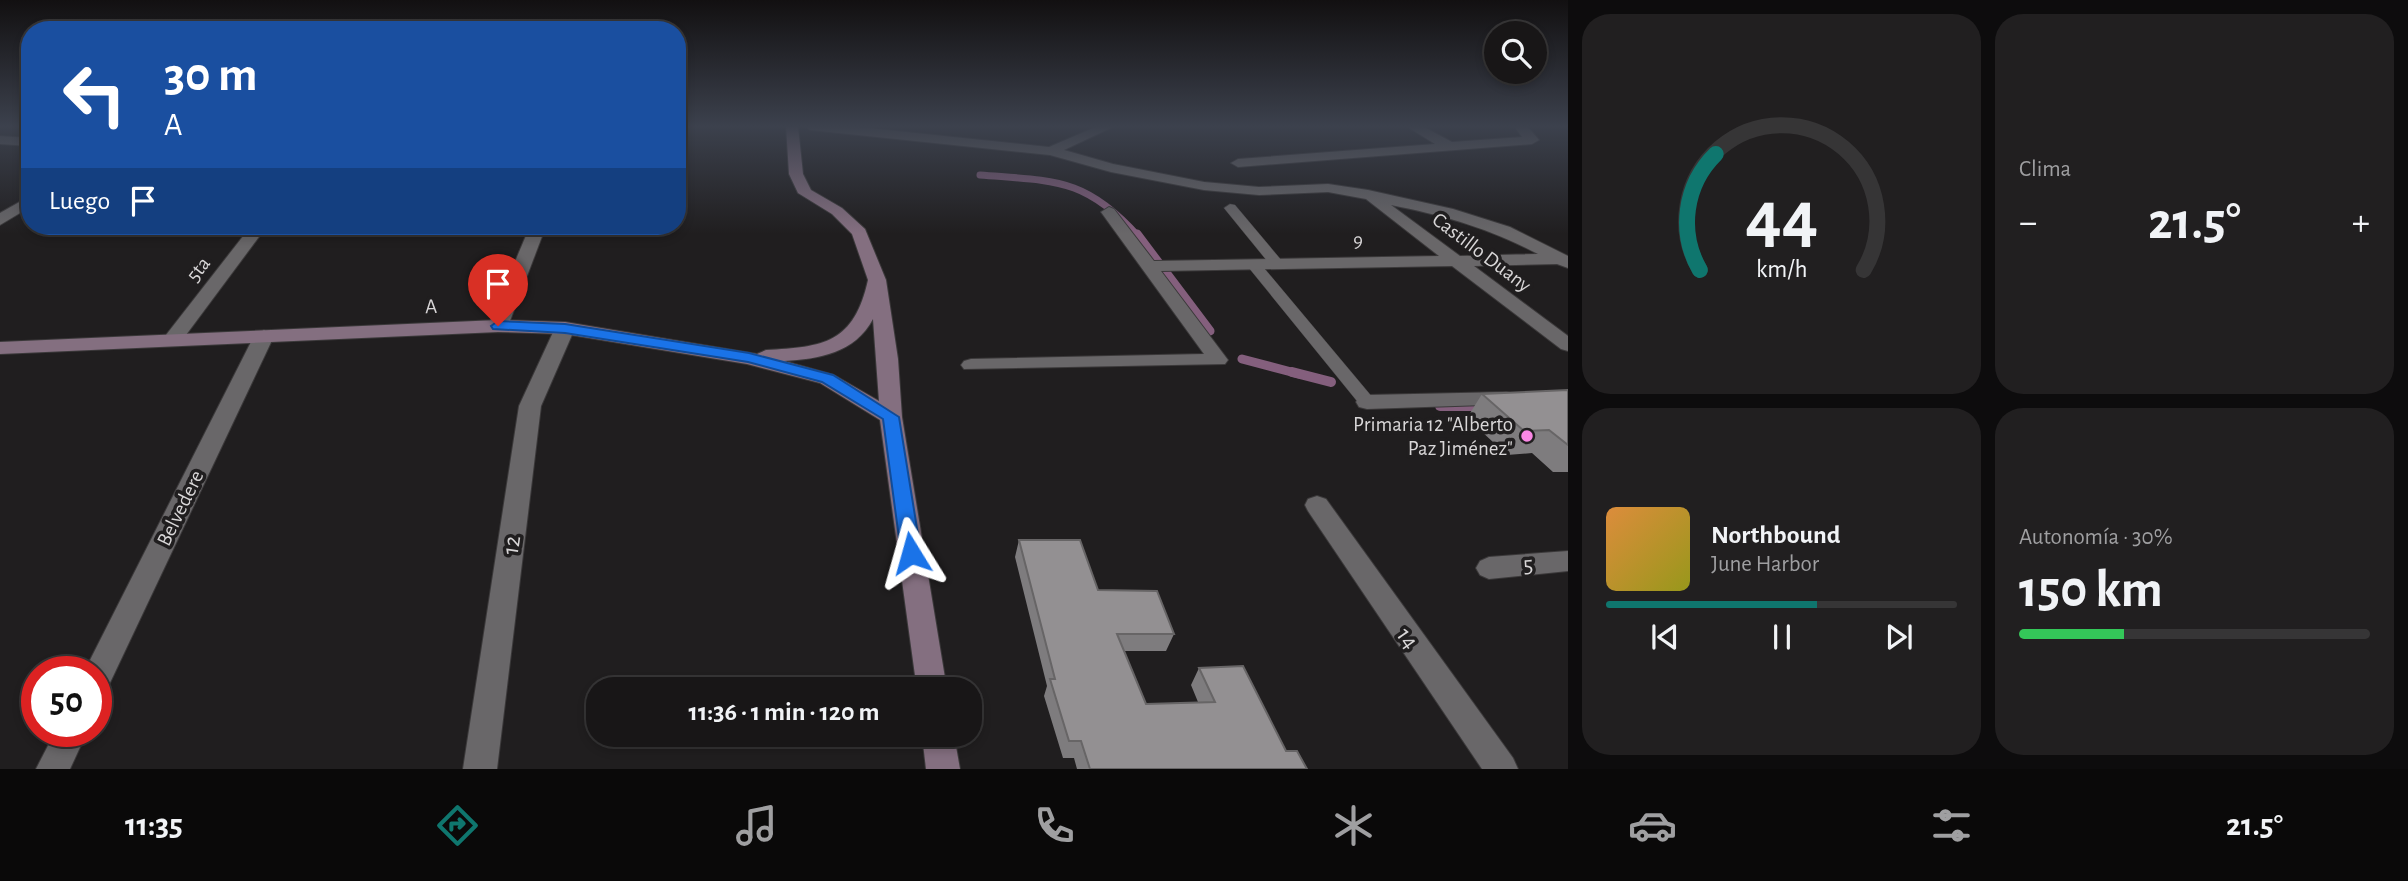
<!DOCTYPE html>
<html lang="es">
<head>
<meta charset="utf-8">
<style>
	:root { --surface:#181617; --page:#211f20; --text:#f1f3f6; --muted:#9f9fa1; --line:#363536; --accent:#0f766e }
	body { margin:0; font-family:"Alegreya Sans",sans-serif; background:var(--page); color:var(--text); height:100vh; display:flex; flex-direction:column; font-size:26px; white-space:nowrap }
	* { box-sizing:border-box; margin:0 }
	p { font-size:23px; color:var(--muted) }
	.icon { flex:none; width:38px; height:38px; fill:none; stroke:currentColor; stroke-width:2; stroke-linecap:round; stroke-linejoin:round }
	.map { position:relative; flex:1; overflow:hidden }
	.details { display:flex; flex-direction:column; gap:14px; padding:14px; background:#0d0c0d; width:840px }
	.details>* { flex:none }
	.top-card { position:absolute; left:21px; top:21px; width:665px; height:214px; border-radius:28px; box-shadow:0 4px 10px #0003,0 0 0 2px var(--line); background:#1a4fa0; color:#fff; overflow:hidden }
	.fabs { position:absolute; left:1484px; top:21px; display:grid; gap:14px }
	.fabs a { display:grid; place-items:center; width:63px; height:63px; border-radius:50%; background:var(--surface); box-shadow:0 4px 10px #0003,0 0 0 2px var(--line); font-size:35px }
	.speed { position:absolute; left:21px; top:656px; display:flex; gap:14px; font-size:35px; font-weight:700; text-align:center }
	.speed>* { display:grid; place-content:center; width:91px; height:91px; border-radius:50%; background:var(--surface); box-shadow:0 4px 10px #0003,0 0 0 2px var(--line); line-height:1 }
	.speed .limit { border:10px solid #d22; background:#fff; color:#111 }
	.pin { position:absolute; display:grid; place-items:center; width:60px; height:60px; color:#fff; margin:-72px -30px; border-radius:50% 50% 50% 0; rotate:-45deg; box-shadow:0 0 7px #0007 }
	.pin .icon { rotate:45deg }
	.me { position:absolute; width:77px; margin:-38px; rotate:352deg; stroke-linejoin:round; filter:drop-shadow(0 0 5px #0008) }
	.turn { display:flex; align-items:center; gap:24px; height:147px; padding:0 28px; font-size:32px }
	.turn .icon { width:91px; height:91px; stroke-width:2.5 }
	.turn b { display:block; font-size:49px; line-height:60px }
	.then { display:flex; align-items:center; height:66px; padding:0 28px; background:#0003; gap:14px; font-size:26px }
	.big { font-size:52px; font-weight:700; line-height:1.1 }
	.details .card { flex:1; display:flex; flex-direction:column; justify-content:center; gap:10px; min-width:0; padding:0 24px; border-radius:28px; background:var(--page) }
	.details .dial { align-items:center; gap:0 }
	.dial svg { height:182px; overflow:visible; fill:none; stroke:var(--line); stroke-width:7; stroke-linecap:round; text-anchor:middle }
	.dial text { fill:var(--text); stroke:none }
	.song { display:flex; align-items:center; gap:21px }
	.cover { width:84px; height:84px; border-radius:10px; background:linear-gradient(135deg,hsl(30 70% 55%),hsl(60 70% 35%)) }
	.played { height:7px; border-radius:4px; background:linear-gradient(90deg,var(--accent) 60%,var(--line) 60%) }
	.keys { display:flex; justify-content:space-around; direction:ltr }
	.heat { display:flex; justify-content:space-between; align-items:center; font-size:38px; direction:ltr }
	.charge { height:10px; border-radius:5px; background:linear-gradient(90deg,#34c759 30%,var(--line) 0) }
	.details .tiles { flex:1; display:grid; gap:14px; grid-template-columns:repeat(2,1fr) }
	.trip { position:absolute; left:586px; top:677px; width:396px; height:70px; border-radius:28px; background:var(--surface); box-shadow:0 4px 10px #0003,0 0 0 2px var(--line); font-weight:700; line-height:70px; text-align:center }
	.menu { display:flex; height:112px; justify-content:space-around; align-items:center; background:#0a0909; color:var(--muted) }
	.menu .icon { width:49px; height:49px }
	.menu .current { color:var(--accent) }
	.menu b { font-size:32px; color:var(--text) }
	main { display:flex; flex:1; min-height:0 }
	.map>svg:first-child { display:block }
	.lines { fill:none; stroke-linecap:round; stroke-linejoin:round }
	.stream-far2 { stroke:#845f7d; stroke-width:7 }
	.stream-far1 { stroke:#845f7d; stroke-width:9 }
	.stream { stroke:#845f7d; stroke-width:10 }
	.lane-casing { stroke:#3b393a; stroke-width:1 }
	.street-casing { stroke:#3b393a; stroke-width:2 }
	.secondary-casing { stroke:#3b393a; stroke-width:2 }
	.lane { fill:#696769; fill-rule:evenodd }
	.street { fill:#696769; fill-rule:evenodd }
	.secondary { fill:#846f80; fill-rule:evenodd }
	.wall { fill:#7e7c7e }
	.building { fill:#939092; stroke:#676566; stroke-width:2 }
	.route { fill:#1a73e8; stroke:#114b97; stroke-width:2 }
	.poi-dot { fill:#fb87e5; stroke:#201e1f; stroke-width:2.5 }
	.labels { text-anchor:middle; stroke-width:7; stroke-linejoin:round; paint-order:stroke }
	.street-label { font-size:21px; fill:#d8d6d7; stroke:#201e1f }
	.poi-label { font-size:21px; fill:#d8d6d7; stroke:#201e1f; text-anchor:end }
	.near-street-label { font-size:24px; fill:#d8d6d7; stroke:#201e1f }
</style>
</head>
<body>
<main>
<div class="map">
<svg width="1568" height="769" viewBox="0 0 1568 769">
	<rect width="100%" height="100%" fill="#201e1f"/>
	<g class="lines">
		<path class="stream-far2" d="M980 175C1054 181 1085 177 1138 236"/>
		<g class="stream-far1">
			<polyline points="1137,234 1210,331"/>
			<polyline points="1242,359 1299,374"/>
		</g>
		<g class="stream">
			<polyline points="1292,372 1331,382"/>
			<polyline points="1440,406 1485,406"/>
		</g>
		<g class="lane-casing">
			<g id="lane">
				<polygon points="1230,204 1235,205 1282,261 1282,267 1272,267 1224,208"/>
				<polygon points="1254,261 1259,262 1373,398 1376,402 1373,406 1361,406 1249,268 1247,265 1249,262"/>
			</g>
		</g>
		<g class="street-casing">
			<g id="street">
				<path d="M804 126H849L1049 147 1098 126H1115L1064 150 1113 164 1204 182 1259 187 1328 184 1368 190 1453 209 1510 227 1568 256V268L1557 264 1474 266 1568 336V351L1561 349 1452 266 1161 271 1228 360 1225 364 964 369 961 365 964 361 971 359 1204 354 1101 212 1109 207 1114 209 1154 261 1439 256 1366 199 1328 192 1259 195 1204 190 1111 172 1050 155 810 130ZM1391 205C1446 216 1488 228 1538 254L1460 256Z"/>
				<polygon points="1406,126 1422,126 1452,142 1522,137 1514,126 1527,126 1539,140 1532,144 1238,167 1231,163 1238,159 1435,144"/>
				<polygon points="0,136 30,138 30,146 0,144"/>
				<polygon points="30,196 30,207 0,225 0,213"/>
				<polygon points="251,226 267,226 180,343 166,343 163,339 166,335"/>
				<polygon points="530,226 546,226 508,326 498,332 491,330 488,326"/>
				<polygon points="565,322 575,328 541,406 497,769 463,769 519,406 555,328"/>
				<polygon points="264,330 274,336 107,689 96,692 96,672 84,672 254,336"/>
				<polygon points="1506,392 1514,394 1517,399 1514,404 1367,409 1359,407 1356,402 1359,397 1367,395"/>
				<polygon points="1317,496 1326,499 1513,758 1518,769 1482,769 1308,511 1305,505 1308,499"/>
				<polygon points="1568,551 1568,571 1489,579 1480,575 1476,568 1480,561 1489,557"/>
				<polygon points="55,732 87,732 70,769 36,769"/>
			</g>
		</g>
		<g class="secondary-casing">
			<g id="secondary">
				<path d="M786 126H798L803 174 811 190 842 208 865 229 886 280 898 359 902 417 947 690H917L880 420 820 383 747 364 565 334 498 332 0 354V342L498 320 565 322 757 354 766 350C824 347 854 343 868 280L852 234 832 214 798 193 789 174ZM873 319 879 401 834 375 784 361C819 359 855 353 873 319Z"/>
				<polygon points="922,735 954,735 960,769 926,769"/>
			</g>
		</g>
		<use href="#lane" class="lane"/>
		<use href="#street" class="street"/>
		<use href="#secondary" class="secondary"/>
	</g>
	<g class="wall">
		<polygon points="1568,390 1568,472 1553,472 1532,453 1507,455 1467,418 1482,394"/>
		<polygon points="1019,540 1098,590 1174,634 1166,651 1124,651 1146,704 1198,702 1191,685 1199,668 1286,751 1307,769 1077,769 1074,758 1063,758 1044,696 1047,686 1015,557"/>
	</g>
	<g class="building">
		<polygon points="1568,390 1568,445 1549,430 1524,431 1482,394"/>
		<polygon points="1019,540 1080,540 1098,590 1157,591 1174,634 1117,634 1146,704 1215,702 1199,668 1243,666 1286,751 1297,751 1307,769 1090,769 1081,741 1069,741 1050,679 1055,679"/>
	</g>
	<linearGradient id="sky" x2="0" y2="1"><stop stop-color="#121011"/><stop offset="0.54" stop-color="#3c414d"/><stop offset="1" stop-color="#3c414d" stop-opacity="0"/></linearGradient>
	<rect width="1568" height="234" fill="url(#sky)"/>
	<polygon class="route" points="498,321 565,324 749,353 833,375 899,417 921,553 918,559 911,561 904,559 901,553 883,419 822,382 748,362 565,333 493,329 491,326"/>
	<circle class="poi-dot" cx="1527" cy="436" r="7"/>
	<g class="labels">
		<g class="street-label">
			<text transform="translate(1358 240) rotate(-1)" y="7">9</text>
			<text transform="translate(1482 252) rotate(37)" y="7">Castillo Duany</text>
			<text transform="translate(198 269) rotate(-53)" y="7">5ta</text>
			<text transform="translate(431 306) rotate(-2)" y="7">A</text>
			<text transform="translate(180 508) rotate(-64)" y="7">Belvedere</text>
		</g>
		<g class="poi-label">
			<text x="1513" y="431">Primaria 12 "Alberto<tspan x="1513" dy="24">Paz Jiménez"</tspan></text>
		</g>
		<g class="near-street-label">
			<text transform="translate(511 545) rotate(-82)" y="8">12</text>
			<text transform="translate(1528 564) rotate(-5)" y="8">5</text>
			<text transform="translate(1408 638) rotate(55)" y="8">14</text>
		</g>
	</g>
</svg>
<div class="fabs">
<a><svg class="icon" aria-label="search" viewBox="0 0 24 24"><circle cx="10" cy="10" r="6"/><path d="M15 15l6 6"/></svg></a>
</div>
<div class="speed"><div class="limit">50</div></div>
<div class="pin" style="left:498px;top:326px;background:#d93025"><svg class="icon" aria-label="arrive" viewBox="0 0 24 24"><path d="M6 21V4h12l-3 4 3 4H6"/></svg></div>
<svg class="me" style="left:911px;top:553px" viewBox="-20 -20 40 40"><path d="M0-17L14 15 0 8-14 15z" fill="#1a73e8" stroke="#fff" stroke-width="4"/></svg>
<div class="trip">11:36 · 1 min · 120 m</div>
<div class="top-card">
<div class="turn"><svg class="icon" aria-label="left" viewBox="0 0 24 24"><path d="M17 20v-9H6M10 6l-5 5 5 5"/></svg><div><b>30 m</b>A</div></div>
<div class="then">Luego<svg class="icon" aria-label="arrive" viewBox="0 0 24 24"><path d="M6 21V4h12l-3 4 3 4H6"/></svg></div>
</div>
</div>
<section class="details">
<div class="tiles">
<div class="card dial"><svg viewBox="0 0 100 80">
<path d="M14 69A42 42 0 1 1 86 69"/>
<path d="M14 69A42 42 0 0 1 21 18" stroke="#0f766e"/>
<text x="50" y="56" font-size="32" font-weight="700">44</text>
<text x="50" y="72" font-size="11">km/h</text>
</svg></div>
<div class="card"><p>Clima</p>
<div class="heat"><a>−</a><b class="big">21.5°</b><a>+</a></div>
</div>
<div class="card">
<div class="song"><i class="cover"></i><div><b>Northbound</b><p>June Harbor</p></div></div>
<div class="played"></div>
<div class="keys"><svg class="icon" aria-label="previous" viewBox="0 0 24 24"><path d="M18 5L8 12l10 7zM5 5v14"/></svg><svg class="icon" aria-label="pause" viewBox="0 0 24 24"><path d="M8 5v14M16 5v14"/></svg><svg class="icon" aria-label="next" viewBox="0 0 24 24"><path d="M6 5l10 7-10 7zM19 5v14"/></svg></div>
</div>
<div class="card"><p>Autonomía · 30%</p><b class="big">150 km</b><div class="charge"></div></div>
</div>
</section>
</main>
<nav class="menu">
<b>11:35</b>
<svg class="icon current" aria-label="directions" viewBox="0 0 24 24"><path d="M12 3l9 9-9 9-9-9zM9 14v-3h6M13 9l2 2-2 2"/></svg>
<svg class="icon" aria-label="music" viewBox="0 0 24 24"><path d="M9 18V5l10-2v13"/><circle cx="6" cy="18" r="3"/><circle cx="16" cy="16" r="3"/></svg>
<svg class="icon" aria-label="phone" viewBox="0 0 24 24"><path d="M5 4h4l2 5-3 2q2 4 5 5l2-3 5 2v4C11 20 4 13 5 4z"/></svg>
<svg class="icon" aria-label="climate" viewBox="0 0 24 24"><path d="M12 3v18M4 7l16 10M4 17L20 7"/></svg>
<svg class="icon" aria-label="car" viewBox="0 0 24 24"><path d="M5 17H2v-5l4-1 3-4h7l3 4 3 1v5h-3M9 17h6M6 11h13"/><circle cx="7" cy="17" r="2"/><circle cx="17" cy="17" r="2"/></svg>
<svg class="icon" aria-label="filters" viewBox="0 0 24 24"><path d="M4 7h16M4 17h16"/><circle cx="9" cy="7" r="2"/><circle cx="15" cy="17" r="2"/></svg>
<b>21.5°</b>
</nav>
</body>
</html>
